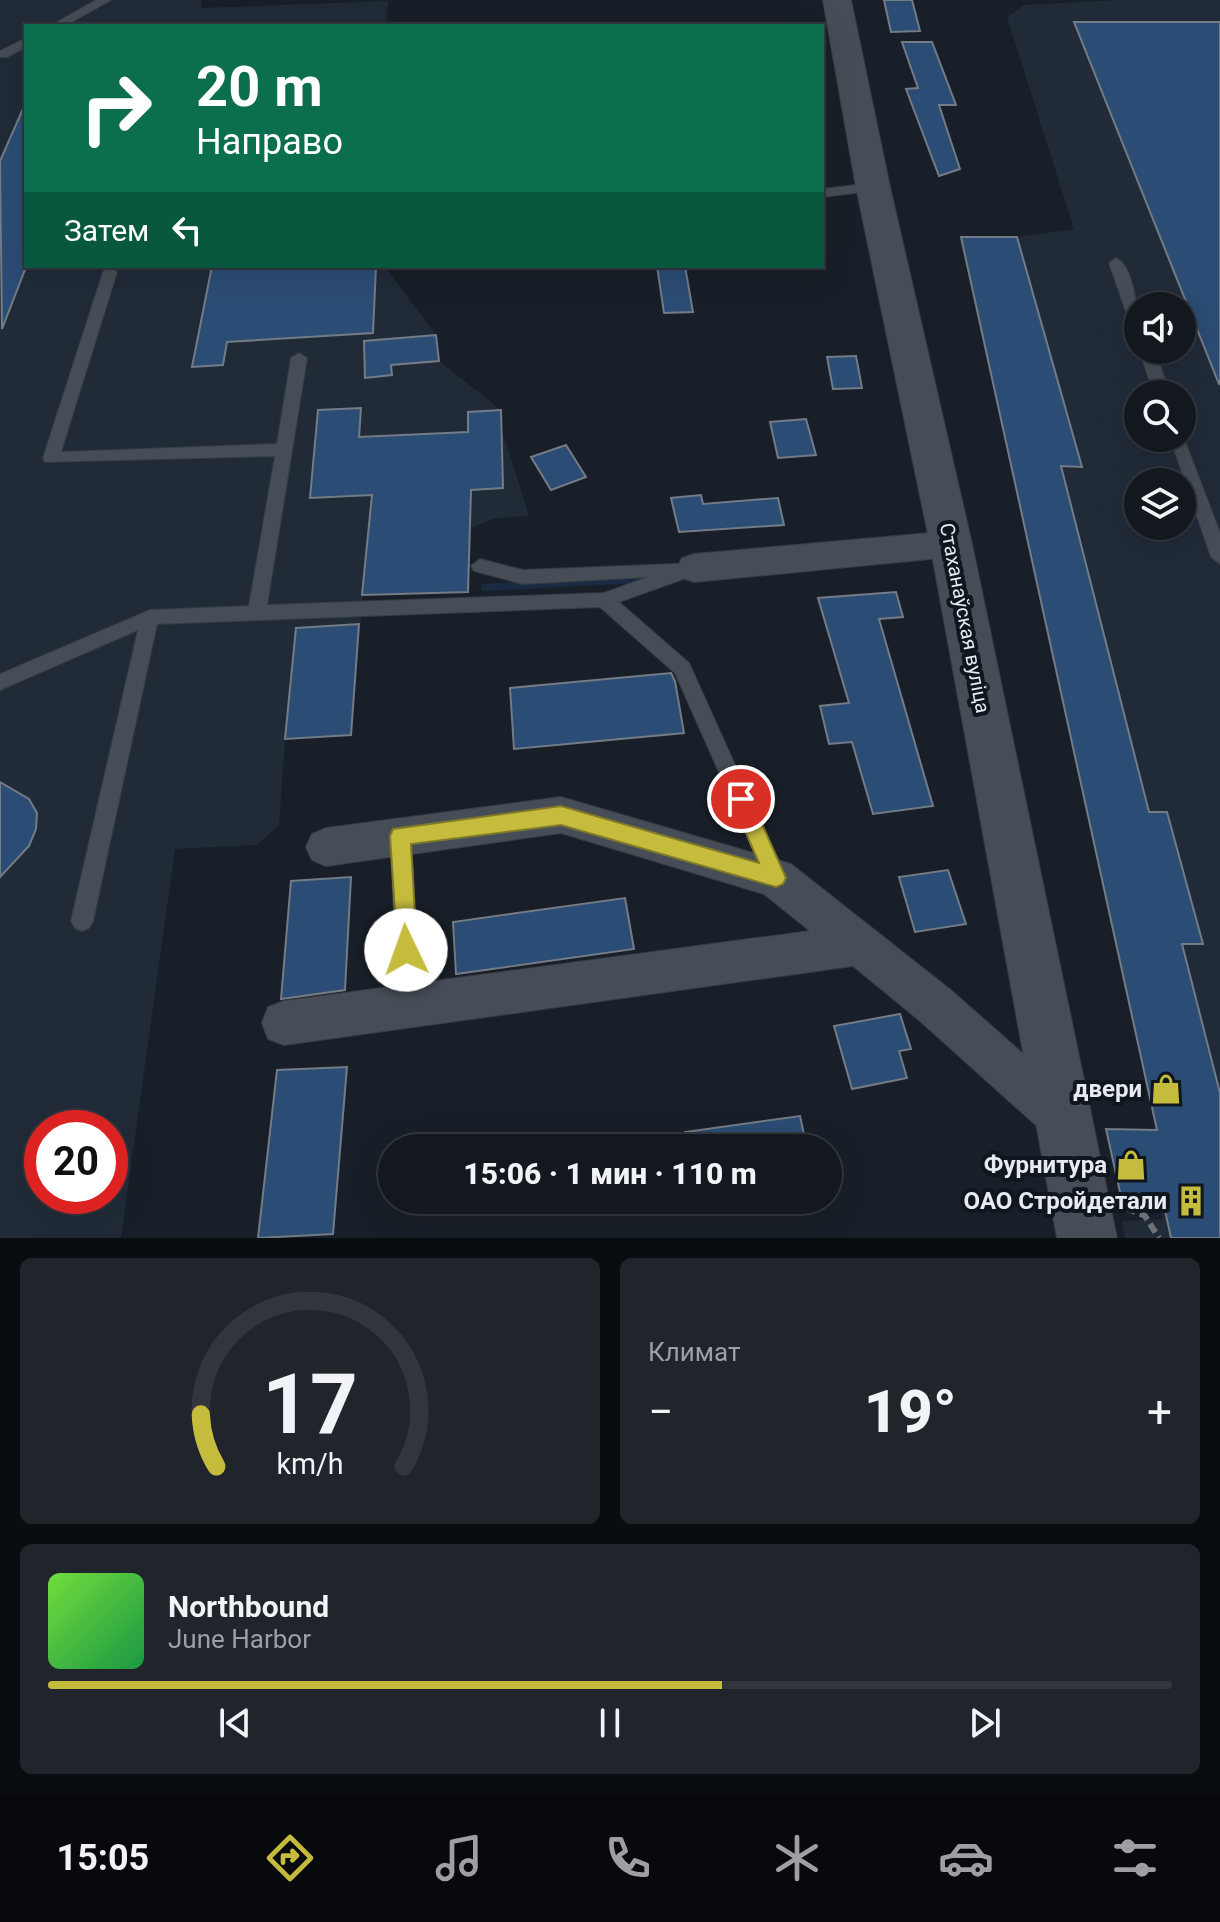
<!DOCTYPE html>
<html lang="ru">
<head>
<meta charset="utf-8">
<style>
	:root { --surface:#13171e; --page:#20242b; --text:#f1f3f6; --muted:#9d9fa4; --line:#32363c; --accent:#c5bc3d }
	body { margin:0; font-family:Roboto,sans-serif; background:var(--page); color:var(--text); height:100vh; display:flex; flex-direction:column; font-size:30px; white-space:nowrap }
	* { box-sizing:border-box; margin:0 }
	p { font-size:26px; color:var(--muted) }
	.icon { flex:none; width:44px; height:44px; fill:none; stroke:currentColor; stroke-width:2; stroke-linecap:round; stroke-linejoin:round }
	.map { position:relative; height:1238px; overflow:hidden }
	.sheet { display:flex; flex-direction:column; gap:20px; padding:20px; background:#0a0d10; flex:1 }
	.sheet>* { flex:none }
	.guide { position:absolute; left:24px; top:24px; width:800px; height:244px; border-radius:0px; box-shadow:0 8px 32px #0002,0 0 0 2px var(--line); background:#0b6e4f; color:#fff; overflow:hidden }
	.controls { position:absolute; left:1124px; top:292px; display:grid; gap:16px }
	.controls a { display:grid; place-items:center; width:72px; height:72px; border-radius:50%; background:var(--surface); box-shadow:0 8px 32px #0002,0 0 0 2px var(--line); font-size:40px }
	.speed { position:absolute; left:24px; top:1110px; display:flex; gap:16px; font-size:40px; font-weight:700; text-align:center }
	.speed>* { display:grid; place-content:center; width:104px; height:104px; border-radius:50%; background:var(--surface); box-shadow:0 8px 32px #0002,0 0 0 2px var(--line); line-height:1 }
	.speed .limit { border:12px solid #d22; background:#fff; color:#111 }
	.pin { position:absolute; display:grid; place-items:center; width:68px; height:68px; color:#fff; margin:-34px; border:4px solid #fff; border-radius:50%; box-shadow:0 2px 8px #0007 }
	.me { position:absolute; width:88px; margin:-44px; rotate:357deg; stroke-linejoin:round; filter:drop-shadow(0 0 6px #0008) }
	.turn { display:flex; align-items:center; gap:28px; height:168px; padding:0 40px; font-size:36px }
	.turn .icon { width:104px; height:104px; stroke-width:2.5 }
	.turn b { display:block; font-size:56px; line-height:68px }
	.then { display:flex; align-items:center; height:76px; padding:0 40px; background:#0003; gap:16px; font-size:30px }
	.big { font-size:60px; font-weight:800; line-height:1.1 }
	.sheet .tile { flex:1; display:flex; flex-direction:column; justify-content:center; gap:12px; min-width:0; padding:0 28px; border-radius:12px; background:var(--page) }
	.sheet .dial { align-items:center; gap:0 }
	.dial svg { height:208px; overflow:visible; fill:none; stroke:var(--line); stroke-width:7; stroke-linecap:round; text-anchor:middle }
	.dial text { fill:var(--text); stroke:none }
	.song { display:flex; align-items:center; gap:24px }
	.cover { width:96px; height:96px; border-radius:12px; background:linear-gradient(135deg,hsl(100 70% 55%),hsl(140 70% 35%)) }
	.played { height:8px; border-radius:4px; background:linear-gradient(90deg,var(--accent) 60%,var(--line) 60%) }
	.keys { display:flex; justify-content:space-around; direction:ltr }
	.heat { display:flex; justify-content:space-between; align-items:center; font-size:44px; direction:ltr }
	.sheet .tiles { flex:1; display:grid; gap:20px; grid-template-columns:1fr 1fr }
	.tile:last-child { grid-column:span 2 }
	.trip { position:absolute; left:378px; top:1134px; width:464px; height:80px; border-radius:40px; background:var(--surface); box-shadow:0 8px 32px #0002,0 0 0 2px var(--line); font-weight:800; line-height:80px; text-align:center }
	.tabs { display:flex; height:128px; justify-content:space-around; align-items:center; background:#08090c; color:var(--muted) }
	.tabs .icon { width:56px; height:56px }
	.tabs .active { color:var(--accent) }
	.tabs b { font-size:36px; color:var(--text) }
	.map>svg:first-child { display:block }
	.built { fill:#212b38; fill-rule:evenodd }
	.green { fill:#192b43 }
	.building { fill:#2b4c74; stroke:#737b85; stroke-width:2 }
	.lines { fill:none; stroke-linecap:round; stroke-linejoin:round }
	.service-casing { stroke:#373b42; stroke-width:2 }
	.minor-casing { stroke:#373b42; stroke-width:2 }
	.tertiary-casing { stroke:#373b42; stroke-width:2 }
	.path { stroke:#6c7179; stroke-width:6; stroke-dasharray:10 5; stroke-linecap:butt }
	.service { fill:#464d56; fill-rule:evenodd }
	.minor { fill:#464d56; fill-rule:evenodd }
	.tertiary { fill:#464d56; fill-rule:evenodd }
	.route { fill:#c5bc3d; stroke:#807a28; stroke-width:2 }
	.labels { text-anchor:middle; stroke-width:8; stroke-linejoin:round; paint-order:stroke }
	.street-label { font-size:20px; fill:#e7ebf1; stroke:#10161e }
	.near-poi-label { font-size:24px; font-weight:bold; fill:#e7ebf1; stroke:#10161e; text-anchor:end }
</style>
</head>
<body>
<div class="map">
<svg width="1220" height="1238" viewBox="0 0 1220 1238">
	<rect width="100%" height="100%" fill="#191f28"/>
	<g class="built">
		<path d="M0 0H202L201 8 388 1 386 26H26V266H384L436 335 439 361 501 410V427L529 516 496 518 470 528 468 592 363 595 351 735 285 739 279 825 257 845 175 849 121 1238H0ZM42 1128H110V1196H42Z"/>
		<path d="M1120 0H1220V1238H1125L1122 1221 1163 1219 1149 1160H1164L961 237H1017L1074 229 1007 17 1024 5ZM1138 306H1182V350H1138ZM1138 394H1182V438H1138ZM1138 482H1182V526H1138Z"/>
	</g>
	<polygon class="green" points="638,576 638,583 482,591 482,584"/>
	<g class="building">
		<polygon points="884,0 912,0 920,31 891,32"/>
		<polygon points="1074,22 1220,22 1220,384 1219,384"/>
		<polygon points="902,42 932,42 956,105 939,105 960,169 939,176 906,89 918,88"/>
		<polygon points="26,102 26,267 2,329 0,161"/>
		<polygon points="961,237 1017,237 1082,467 1061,466 1149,812 1167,812 1203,944 1182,944 1220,1093 1220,1238 1171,1238 1163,1201 1122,1201 1106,1129 1157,1130"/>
		<polygon points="212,266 376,266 373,333 227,342 223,365 192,367"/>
		<polygon points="657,266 685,266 693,312 664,313"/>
		<polygon points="436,335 439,361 391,365 392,375 365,378 364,341"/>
		<polygon points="856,356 862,388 833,389 827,357"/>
		<polygon points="361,408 359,437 468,432 468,412 501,410 503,488 471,490 468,592 362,595 372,495 310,498 318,410"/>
		<polygon points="806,419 816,455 778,458 770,422"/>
		<polygon points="566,445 586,477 551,490 531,457"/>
		<polygon points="701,495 703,504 778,498 784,525 679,532 671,498"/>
		<polygon points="896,592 903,617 879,619 933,806 873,814 852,742 829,744 820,706 849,703 818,598"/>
		<polygon points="359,624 351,735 285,739 296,628"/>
		<polygon points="671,673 675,681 684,733 514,749 510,688"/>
		<polygon points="0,782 29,799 37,813 36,829 29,846 0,877"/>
		<polygon points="948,870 966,924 915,932 899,877"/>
		<polygon points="351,877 345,990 281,999 291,881"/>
		<polygon points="625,898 634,949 456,974 453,922"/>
		<polygon points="900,1014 911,1049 899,1051 907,1078 852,1089 834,1026"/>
		<polygon points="347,1067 333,1234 258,1238 277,1070"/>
		<polygon points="800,1116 807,1148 686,1148 685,1132"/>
	</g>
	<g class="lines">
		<g class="service-casing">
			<g id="service">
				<polygon points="96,0 111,0 65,26 50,26"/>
				<polygon points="26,38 26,47 7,57 0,57 0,51"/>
				<polygon points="873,183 878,184 878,190 822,197 822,189"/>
				<path d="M1116 258C1134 266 1138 313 1138 331L1131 326 1109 263Z"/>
				<polygon points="110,267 117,272 61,452 277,444 291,358 299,353 307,358 267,605 604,593 648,577 523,584 474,571 471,566 480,559 523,570 700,563 703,568 700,573 619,602 689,663 786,878 783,885 776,888 769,885 675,673 600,607 157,624 93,921 89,928 82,931 75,928 71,921 138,630 0,690 0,674 150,610 249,606 275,456 45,462 43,458 103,272"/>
				<polygon points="1139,350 1155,350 1170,394 1154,394"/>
				<polygon points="1182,433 1220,533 1220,564 1211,557 1170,438 1182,438"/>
				<polygon points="401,827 408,829 411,836 419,1007 416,1015 408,1018 400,1015 397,1007 391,836 394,829"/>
			</g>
		</g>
		<g class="minor-casing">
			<g id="minor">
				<polygon points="951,531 963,535 968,544 963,553 951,557 694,582 682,578 677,568 682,558 694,554"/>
				<polygon points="561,797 791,864 952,991 1080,1104 1087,1120 1080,1136 1064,1143 1048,1136 920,1021 853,966 284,1045 268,1039 262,1023 268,1007 284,1001 810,931 764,894 561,833 326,866 312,860 306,847 312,834 326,828"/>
			</g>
		</g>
		<g class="tertiary-casing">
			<polygon id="tertiary" points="823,0 851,0 890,187 972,544 1117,1238 1057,1238 930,544 856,187"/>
		</g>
		<polyline class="path" points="1126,1208 1145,1216 1159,1238"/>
		<use href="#service" class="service"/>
		<use href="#minor" class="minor"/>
		<use href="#tertiary" class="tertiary"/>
	</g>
	<polygon class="route" points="741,790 748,793 783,871 786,878 783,884 776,887 561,825 411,844 417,950 413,957 406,960 398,957 390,836 393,829 561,806 759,863 731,799"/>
	<defs>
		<g id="shop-bare" transform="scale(2.4)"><path d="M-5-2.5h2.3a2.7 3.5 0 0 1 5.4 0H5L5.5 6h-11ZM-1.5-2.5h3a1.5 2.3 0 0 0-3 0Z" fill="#c5bc3d" stroke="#10161e" stroke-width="2.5" paint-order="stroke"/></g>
		<g id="building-bare" transform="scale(2.4)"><path d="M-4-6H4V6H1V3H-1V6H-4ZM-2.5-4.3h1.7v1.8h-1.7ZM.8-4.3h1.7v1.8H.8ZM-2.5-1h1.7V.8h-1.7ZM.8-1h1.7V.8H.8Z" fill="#c5bc3d" stroke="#10161e" stroke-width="2.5" paint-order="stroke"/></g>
	</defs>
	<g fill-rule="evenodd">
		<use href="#shop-bare" x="1166" y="1089"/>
		<use href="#shop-bare" x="1131" y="1165"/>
		<use href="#building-bare" x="1191" y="1201"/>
	</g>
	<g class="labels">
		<g class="street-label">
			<text transform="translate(965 618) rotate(79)" y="7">Стаханаўская вуліца</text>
		</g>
		<g class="near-poi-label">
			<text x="1142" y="1097">двери</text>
			<text x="1107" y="1173">Фурнитура</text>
			<text x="1167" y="1209">ОАО Стройдетали</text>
		</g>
	</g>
</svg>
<div class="controls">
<a><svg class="icon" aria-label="sound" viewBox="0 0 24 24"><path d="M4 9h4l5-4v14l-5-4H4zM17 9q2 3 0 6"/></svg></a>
<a><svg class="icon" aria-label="search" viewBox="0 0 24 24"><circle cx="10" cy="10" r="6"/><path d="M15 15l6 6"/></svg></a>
<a><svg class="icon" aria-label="layers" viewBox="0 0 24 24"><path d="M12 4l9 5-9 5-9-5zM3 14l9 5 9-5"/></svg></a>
</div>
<div class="speed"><div class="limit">20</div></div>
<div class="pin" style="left:741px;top:799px;background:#d93025"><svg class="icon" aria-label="arrive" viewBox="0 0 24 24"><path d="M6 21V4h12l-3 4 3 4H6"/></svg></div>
<svg class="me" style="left:406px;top:950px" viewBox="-20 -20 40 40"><circle r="19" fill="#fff"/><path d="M0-13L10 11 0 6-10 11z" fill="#c5bc3d"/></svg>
<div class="trip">15:06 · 1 мин · 110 m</div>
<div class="guide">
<div class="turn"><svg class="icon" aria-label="right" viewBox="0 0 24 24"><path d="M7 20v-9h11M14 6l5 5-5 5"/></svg><div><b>20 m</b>Направо</div></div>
<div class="then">Затем<svg class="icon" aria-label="left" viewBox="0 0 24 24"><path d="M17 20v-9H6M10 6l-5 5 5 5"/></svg></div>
</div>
</div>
<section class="sheet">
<div class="tiles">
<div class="tile dial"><svg viewBox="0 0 100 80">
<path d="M14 69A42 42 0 1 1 86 69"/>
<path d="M14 69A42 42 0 0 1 8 49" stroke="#c5bc3d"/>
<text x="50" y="56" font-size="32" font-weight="700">17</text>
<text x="50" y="72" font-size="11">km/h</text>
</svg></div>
<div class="tile"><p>Климат</p>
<div class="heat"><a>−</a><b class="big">19°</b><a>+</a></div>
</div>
<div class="tile">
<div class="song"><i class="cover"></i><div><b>Northbound</b><p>June Harbor</p></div></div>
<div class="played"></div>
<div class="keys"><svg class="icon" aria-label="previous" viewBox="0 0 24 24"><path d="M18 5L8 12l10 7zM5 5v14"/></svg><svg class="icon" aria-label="pause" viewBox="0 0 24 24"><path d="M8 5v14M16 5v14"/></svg><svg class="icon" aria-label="next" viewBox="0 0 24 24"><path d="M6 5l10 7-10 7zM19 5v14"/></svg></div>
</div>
</div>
</section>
<nav class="tabs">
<b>15:05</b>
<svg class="icon active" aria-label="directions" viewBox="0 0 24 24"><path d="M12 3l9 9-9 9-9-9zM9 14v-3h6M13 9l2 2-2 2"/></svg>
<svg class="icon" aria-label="music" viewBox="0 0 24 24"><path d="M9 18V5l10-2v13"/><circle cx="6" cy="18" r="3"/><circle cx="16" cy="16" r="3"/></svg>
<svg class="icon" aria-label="phone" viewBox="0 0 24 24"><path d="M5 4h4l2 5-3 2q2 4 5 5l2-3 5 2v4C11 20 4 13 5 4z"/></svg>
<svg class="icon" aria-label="climate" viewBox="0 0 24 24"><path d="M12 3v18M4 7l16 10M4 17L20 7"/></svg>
<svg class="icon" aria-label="car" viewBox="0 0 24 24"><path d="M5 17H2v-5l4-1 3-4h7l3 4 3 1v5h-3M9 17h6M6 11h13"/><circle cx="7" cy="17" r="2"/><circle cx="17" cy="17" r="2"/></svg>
<svg class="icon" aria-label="filters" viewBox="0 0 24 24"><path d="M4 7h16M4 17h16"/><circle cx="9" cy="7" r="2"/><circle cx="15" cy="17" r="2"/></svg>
</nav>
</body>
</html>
